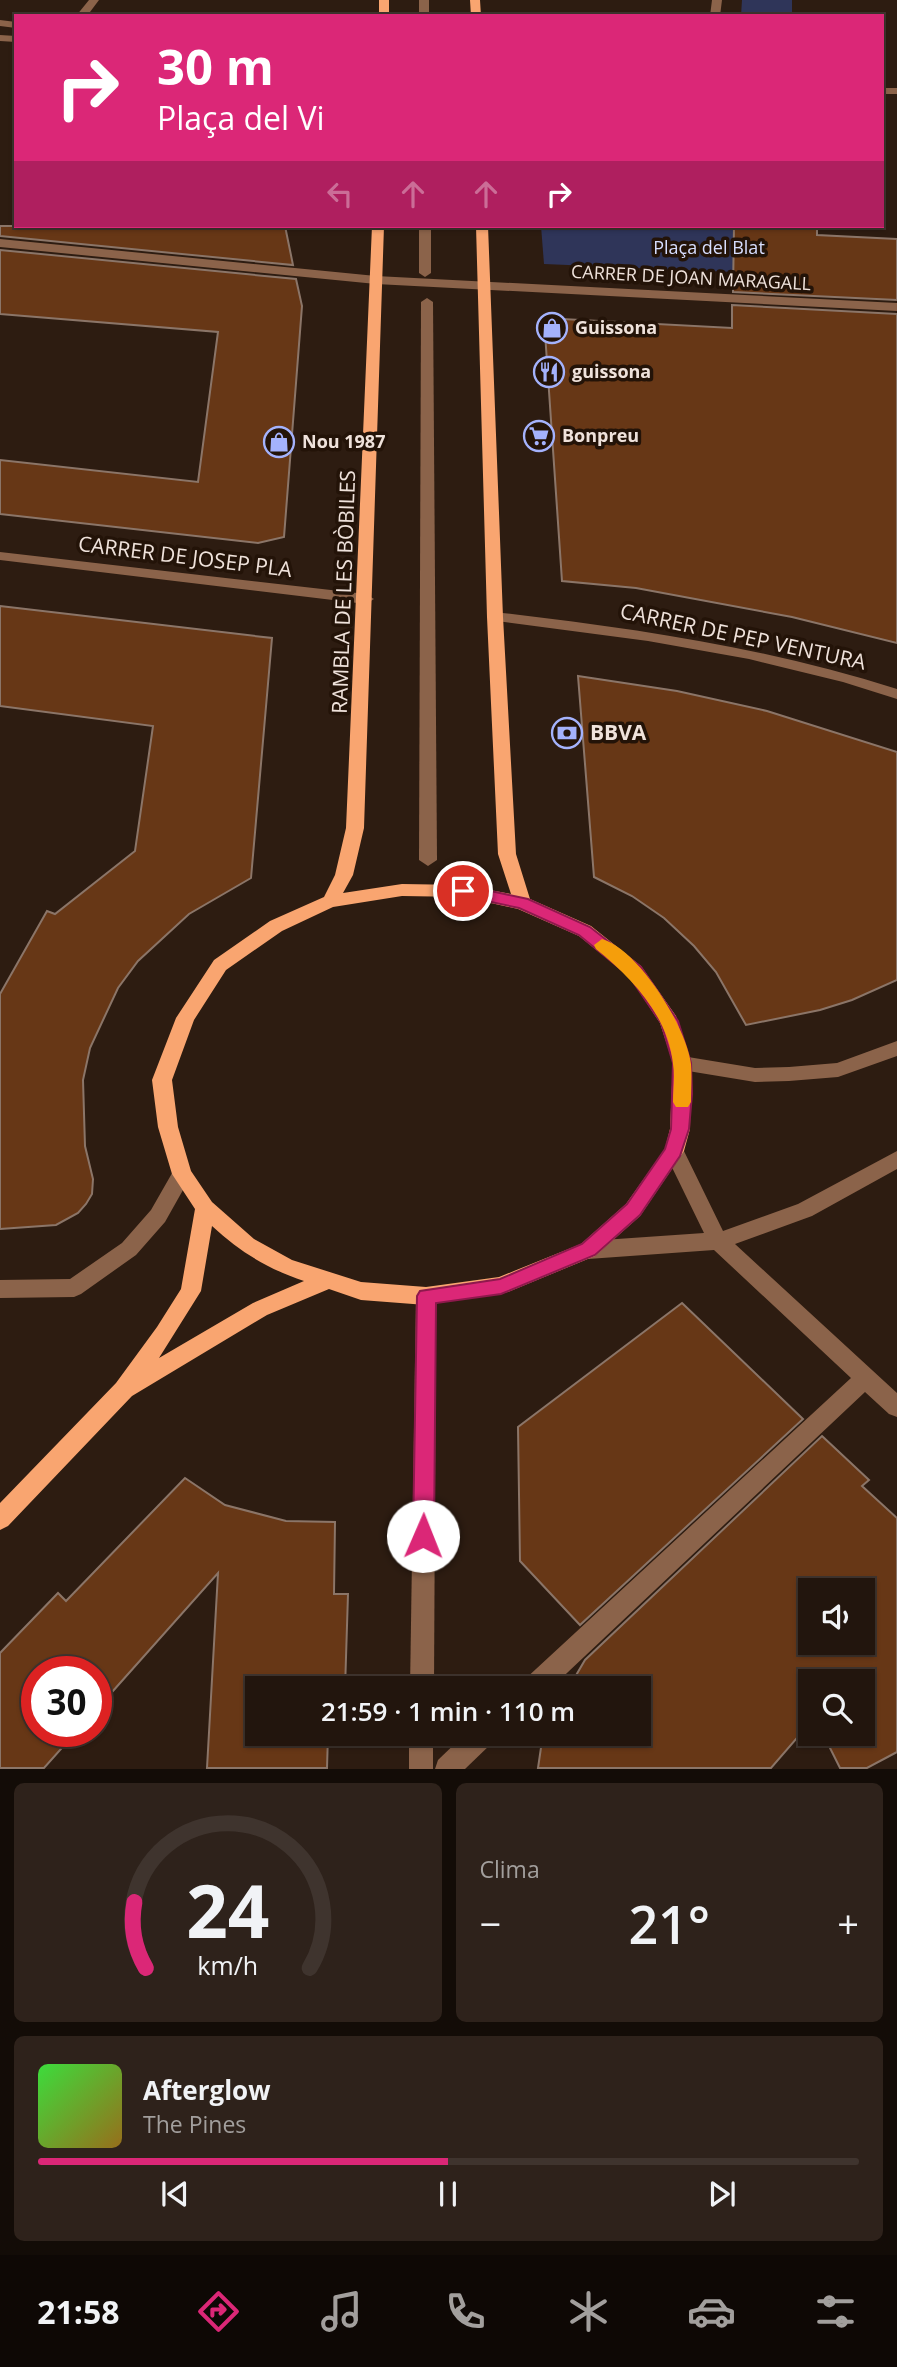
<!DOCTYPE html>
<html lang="es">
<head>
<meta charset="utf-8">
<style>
	:root { --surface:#22150d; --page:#2e221b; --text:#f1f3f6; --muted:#a29f9d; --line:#3f342e; --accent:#db2777 }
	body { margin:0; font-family:"Open Sans",sans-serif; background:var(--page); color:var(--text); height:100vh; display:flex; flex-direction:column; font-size:26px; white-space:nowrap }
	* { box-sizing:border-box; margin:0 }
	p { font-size:23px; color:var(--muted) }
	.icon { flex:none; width:38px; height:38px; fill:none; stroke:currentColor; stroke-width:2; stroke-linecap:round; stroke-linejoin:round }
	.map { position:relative; height:1769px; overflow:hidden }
	.panel { display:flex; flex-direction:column; gap:14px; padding:14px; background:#130c07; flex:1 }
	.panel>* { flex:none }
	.hud { position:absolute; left:14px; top:14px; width:870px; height:214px; border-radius:0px; box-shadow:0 2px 5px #0004,0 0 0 2px var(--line); background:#db2777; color:#fff; overflow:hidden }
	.tools { position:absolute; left:798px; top:1578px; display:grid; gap:14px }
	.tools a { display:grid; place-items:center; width:77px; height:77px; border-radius:0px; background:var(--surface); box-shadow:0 2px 5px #0004,0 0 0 2px var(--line); font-size:35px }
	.speed { position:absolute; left:21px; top:1656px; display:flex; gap:14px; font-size:35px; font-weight:700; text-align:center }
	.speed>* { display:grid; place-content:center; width:91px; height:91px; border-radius:50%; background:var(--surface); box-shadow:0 2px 5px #0004,0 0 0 2px var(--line); line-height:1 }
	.speed .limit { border:10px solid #d22; background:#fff; color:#111 }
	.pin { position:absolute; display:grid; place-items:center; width:60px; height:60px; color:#fff; margin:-30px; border:4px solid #fff; border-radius:50%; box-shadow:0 2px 7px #0007 }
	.me { position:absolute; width:77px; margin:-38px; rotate:1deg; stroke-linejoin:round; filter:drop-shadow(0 0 5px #0008) }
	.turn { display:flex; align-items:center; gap:24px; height:147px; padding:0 28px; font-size:32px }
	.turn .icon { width:91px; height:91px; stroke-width:2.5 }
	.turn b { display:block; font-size:49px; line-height:60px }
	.lanes { display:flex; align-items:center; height:66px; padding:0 28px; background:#0003; justify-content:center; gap:35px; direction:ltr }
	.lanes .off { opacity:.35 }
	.big { font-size:52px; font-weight:600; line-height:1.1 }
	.panel .card { flex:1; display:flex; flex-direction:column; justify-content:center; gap:10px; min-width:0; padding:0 24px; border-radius:10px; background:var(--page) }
	.panel .dial { align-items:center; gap:0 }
	.dial svg { height:182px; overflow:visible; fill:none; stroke:var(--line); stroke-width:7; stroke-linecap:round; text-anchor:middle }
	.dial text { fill:var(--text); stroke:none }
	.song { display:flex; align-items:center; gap:21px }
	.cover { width:84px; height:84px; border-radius:10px; background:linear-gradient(135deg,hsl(120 70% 55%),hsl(40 70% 35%)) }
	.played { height:7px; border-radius:4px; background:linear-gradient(90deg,var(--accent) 50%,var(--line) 50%) }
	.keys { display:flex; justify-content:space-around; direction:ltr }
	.heat { display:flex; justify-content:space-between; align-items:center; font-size:38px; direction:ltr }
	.panel .tiles { flex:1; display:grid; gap:14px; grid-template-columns:1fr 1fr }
	.card:last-child { grid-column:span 2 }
	.trip { position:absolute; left:245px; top:1676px; width:406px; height:70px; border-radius:0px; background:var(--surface); box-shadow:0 2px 5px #0004,0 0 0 2px var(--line); font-weight:600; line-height:70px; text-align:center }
	.dock { display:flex; height:112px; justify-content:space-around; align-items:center; background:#0e0805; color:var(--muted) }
	.dock .icon { width:49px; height:49px }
	.dock .selected { color:var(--accent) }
	.dock b { font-size:32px; color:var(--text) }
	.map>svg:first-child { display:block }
	.green { fill:#2f3559 }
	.building { fill:#673716; stroke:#8b7568; stroke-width:2; fill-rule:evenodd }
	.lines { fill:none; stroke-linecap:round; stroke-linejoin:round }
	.minor { fill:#8b634a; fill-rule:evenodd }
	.major { fill:#f9a570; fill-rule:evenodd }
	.route { fill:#db2777; stroke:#8e194d; stroke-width:2 }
	.slow { fill:#f59e0b }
	.labels { text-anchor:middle; stroke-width:7; stroke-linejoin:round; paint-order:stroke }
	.far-park-label { font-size:18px; fill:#d7deff; stroke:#231308 }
	.far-street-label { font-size:18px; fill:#efe2db; stroke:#231308 }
	.far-poi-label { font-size:18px; font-weight:bold; fill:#efe2db; stroke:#231308; text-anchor:start }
	.street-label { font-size:21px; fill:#efe2db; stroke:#231308 }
	.poi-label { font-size:21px; font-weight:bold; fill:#efe2db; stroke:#231308; text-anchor:start }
</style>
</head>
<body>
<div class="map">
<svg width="897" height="1769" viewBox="0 0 897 1769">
	<rect width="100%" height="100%" fill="#2d1c11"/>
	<g class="green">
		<polygon points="742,0 792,0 792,16 741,16"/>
		<polygon points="541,226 734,226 733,272 544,264"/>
	</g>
	<g class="building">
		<polygon points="0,226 285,226 293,265 0,236"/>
		<polygon points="734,226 817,226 817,235 897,239 897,300 733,292"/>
		<polygon points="0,250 296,279 302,306 284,537 258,543 0,514 0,460 198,482 218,332 0,314"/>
		<polygon points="732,305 897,314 897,643 792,617 636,588 562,581 544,318 732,328"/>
		<polygon points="0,606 272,638 251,878 189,914 138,961 118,988 90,1048 83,1080 85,1146 93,1179 92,1194 86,1204 78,1213 56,1225 0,1229 0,994 47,911 55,914 135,851 153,726 0,706"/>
		<polygon points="578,676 677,691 767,711 897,752 897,980 852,1000 820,1010 746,1025 716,972 694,946 664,918 632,896 594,877"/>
		<polygon points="682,1303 803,1419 580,1625 520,1561 518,1427"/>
		<path d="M822 1436 869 1480 862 1486 897 1518V1752L867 1768H840L823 1734H863V1682H810V1723L771 1768H538L543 1734H639V1689H568L585 1660ZM810 1591H863V1643H810Z"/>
		<polygon points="185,1478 225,1505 286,1521 335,1522 334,1594 348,1594 345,1689 257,1689 257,1734 328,1734 327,1768 207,1768 218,1573 96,1710 96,1671 37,1671 37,1731 77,1731 44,1768 0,1768 0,1653 58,1593 66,1601"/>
	</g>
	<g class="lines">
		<g class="minor">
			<polygon points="89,0 99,0 87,16 76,16"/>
			<rect x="419" y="0" width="10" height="16"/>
			<polygon points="712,0 722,0 720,16 710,16"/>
			<polygon points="0,20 16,22 16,28 0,26"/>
			<polygon points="0,35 16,36 16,42 0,41"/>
			<rect x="882" y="88" width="15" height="6"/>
			<polygon points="419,226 431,226 431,273 425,277 419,273"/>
			<polygon points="0,239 376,276 897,303 897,311 376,284 0,247"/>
			<polygon points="427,298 433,302 437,860 428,866 419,860 421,302"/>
			<polygon points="0,552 366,594 374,599 366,604 0,560"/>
			<path d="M495 612C631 628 766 647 897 689V699L843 682 749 659 648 641 490 620 487 617Z"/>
			<polygon points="897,1041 897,1056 838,1077 789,1081 755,1082 682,1070 675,1068 673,1063 675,1058 682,1056 755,1068 789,1067 837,1063"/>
			<polygon points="674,1143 681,1145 723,1231 798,1204 897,1151 897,1169 812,1216 735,1244 897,1393 897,1417 889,1414 865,1392 550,1689 520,1689 523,1681 851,1378 714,1250 588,1259 581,1256 578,1250 581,1244 588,1241 704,1233 664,1151 667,1145"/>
			<polygon points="182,1166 189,1168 192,1174 165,1222 136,1255 81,1294 74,1297 0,1298 0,1280 70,1279 122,1243 151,1210 175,1168"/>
			<polygon points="426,1287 433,1290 436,1296 434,1689 410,1689 416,1296 419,1290"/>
			<rect x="409" y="1734" width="24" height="35"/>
			<polygon points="465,1734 495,1734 492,1743 465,1769 435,1769 438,1760"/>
		</g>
		<g class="major">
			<rect x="379" y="0" width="10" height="16"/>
			<polygon points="470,0 480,0 481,16 471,16"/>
			<path d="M372 226H384L364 828 353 875 343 893 402 884 463 885 511 894 498 854 487 617 476 226H488L503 617 516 854 530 899 591 926 641 966 676 1016 691 1063 690 1129 684 1151 640 1216 595 1256 508 1292 426 1305 361 1300 329 1289 267 1315 132 1396 8 1526 0 1530V1503L116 1383 157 1327 181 1289 195 1209 172 1174 158 1127 152 1080 176 1018 214 960 270 921 324 897 335 875 346 828ZM402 896 463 897 518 909 579 936 629 976 660 1023 673 1063 670 1129 665 1149 626 1204 581 1244 499 1277 426 1287 361 1282 292 1260 254 1239 212 1202 191 1171 178 1127 172 1080 194 1020 226 970 282 931 333 907ZM212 1226C240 1252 268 1269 304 1281L253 1303 159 1358 201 1291Z"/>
		</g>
	</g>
	<polygon class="route" points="463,885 528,899 590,927 641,967 678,1021 691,1063 692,1094 689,1129 680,1156 640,1215 595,1255 501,1294 436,1303 434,1536 431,1543 423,1546 416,1543 413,1536 417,1296 420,1291 500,1279 582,1244 627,1204 665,1149 671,1129 673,1063 661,1023 629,976 579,935 519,908 458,895 455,891 458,887"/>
	<path class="slow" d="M602 939C639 950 686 1026 691 1064 692 1076 691 1090 691 1102L688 1107H676L673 1102C673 1090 675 1076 673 1064 668 1016 632 978 596 949L594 945Z"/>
	<defs>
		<g id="shop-ring" transform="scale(1.575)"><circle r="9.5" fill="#231308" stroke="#a4b2fc" stroke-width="1.5"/><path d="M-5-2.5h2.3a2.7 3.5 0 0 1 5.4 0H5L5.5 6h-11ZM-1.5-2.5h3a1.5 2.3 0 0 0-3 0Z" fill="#a4b2fc"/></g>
		<g id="restaurant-ring" transform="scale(1.575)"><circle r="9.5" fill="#231308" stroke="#a4b2fc" stroke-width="1.5"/><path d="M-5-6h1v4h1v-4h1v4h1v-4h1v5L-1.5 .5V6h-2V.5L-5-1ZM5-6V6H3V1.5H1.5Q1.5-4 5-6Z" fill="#a4b2fc"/></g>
		<g id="supermarket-ring" transform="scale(1.575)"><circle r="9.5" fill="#231308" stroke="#a4b2fc" stroke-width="1.5"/><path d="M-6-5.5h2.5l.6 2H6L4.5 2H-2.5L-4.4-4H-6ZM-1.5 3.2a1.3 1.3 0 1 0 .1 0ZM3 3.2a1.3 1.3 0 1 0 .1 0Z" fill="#a4b2fc"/></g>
		<g id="bank-ring" transform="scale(1.575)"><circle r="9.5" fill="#231308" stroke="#a4b2fc" stroke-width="1.5"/><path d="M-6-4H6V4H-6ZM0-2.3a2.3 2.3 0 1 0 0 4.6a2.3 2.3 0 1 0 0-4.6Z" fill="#a4b2fc"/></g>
	</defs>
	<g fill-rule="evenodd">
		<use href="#shop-ring" x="552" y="328"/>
		<use href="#restaurant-ring" x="549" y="372"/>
		<use href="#supermarket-ring" x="539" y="436"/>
		<use href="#shop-ring" x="279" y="442"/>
		<use href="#bank-ring" x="567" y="733"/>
	</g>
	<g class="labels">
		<g class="far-park-label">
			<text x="709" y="254">Plaça del Blat</text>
		</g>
		<g class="far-street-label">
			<text transform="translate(691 278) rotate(3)" y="6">CARRER DE JOAN MARAGALL</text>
		</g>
		<g class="far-poi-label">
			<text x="575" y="334">Guissona</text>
			<text x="572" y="378">guissona</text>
			<text x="562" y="442">Bonpreu</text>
			<text x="302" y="448">Nou 1987</text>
		</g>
		<g class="street-label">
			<text transform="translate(185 557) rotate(7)" y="7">CARRER DE JOSEP PLA</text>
			<text transform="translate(344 592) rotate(-88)" y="7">RAMBLA DE LES BÒBILES</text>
			<text transform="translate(743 637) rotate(12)" y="7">CARRER DE PEP VENTURA</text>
		</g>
		<g class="poi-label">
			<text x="590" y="740">BBVA</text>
		</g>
	</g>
</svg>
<div class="tools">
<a><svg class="icon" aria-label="sound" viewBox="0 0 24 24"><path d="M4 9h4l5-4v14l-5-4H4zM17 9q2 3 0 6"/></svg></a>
<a><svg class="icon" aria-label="search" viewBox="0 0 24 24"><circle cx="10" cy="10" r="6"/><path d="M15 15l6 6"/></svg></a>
</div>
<div class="speed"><div class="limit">30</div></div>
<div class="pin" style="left:463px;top:891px;background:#d93025"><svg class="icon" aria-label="arrive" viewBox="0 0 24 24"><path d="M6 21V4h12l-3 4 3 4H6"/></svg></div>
<svg class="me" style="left:423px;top:1536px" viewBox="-20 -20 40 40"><circle r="19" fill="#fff"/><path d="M0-13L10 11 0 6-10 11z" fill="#db2777"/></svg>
<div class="trip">21:59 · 1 min · 110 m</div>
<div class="hud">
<div class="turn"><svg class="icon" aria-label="right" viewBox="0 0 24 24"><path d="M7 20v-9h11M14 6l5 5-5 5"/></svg><div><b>30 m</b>Plaça del Vi</div></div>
<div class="lanes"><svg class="icon off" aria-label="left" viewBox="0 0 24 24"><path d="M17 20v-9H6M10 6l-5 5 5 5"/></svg><svg class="icon off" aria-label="ahead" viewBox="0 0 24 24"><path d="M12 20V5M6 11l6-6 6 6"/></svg><svg class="icon off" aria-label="ahead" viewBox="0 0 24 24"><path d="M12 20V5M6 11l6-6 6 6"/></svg><svg class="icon" aria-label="right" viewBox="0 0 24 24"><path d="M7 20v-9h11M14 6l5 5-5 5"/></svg></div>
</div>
</div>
<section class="panel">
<div class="tiles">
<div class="card dial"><svg viewBox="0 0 100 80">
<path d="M14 69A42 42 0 1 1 86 69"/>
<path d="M14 69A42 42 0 0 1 9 40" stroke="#db2777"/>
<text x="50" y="56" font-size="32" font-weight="700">24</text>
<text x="50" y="72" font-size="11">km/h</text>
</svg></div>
<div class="card"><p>Clima</p>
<div class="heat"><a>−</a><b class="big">21°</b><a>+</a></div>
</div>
<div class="card">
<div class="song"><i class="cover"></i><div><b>Afterglow</b><p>The Pines</p></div></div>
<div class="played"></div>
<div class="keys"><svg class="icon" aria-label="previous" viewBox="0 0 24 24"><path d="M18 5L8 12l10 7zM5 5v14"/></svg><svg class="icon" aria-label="pause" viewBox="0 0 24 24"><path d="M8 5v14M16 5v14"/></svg><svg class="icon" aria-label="next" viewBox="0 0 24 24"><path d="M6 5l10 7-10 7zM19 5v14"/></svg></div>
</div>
</div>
</section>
<nav class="dock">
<b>21:58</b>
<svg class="icon selected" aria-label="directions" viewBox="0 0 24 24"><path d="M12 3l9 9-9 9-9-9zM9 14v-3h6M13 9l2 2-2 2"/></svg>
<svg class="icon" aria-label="music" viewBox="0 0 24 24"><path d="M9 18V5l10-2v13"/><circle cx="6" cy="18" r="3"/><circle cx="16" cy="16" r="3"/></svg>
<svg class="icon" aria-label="phone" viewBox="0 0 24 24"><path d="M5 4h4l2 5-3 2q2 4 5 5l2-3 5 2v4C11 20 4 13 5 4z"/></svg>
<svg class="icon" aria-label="climate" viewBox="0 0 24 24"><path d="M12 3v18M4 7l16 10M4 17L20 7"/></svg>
<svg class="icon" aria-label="car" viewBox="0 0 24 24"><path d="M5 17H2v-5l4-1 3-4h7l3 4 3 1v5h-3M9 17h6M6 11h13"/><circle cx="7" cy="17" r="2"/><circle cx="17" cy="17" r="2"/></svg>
<svg class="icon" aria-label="filters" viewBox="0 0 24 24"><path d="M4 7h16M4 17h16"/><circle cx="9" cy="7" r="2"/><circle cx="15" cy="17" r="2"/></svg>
</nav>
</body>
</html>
